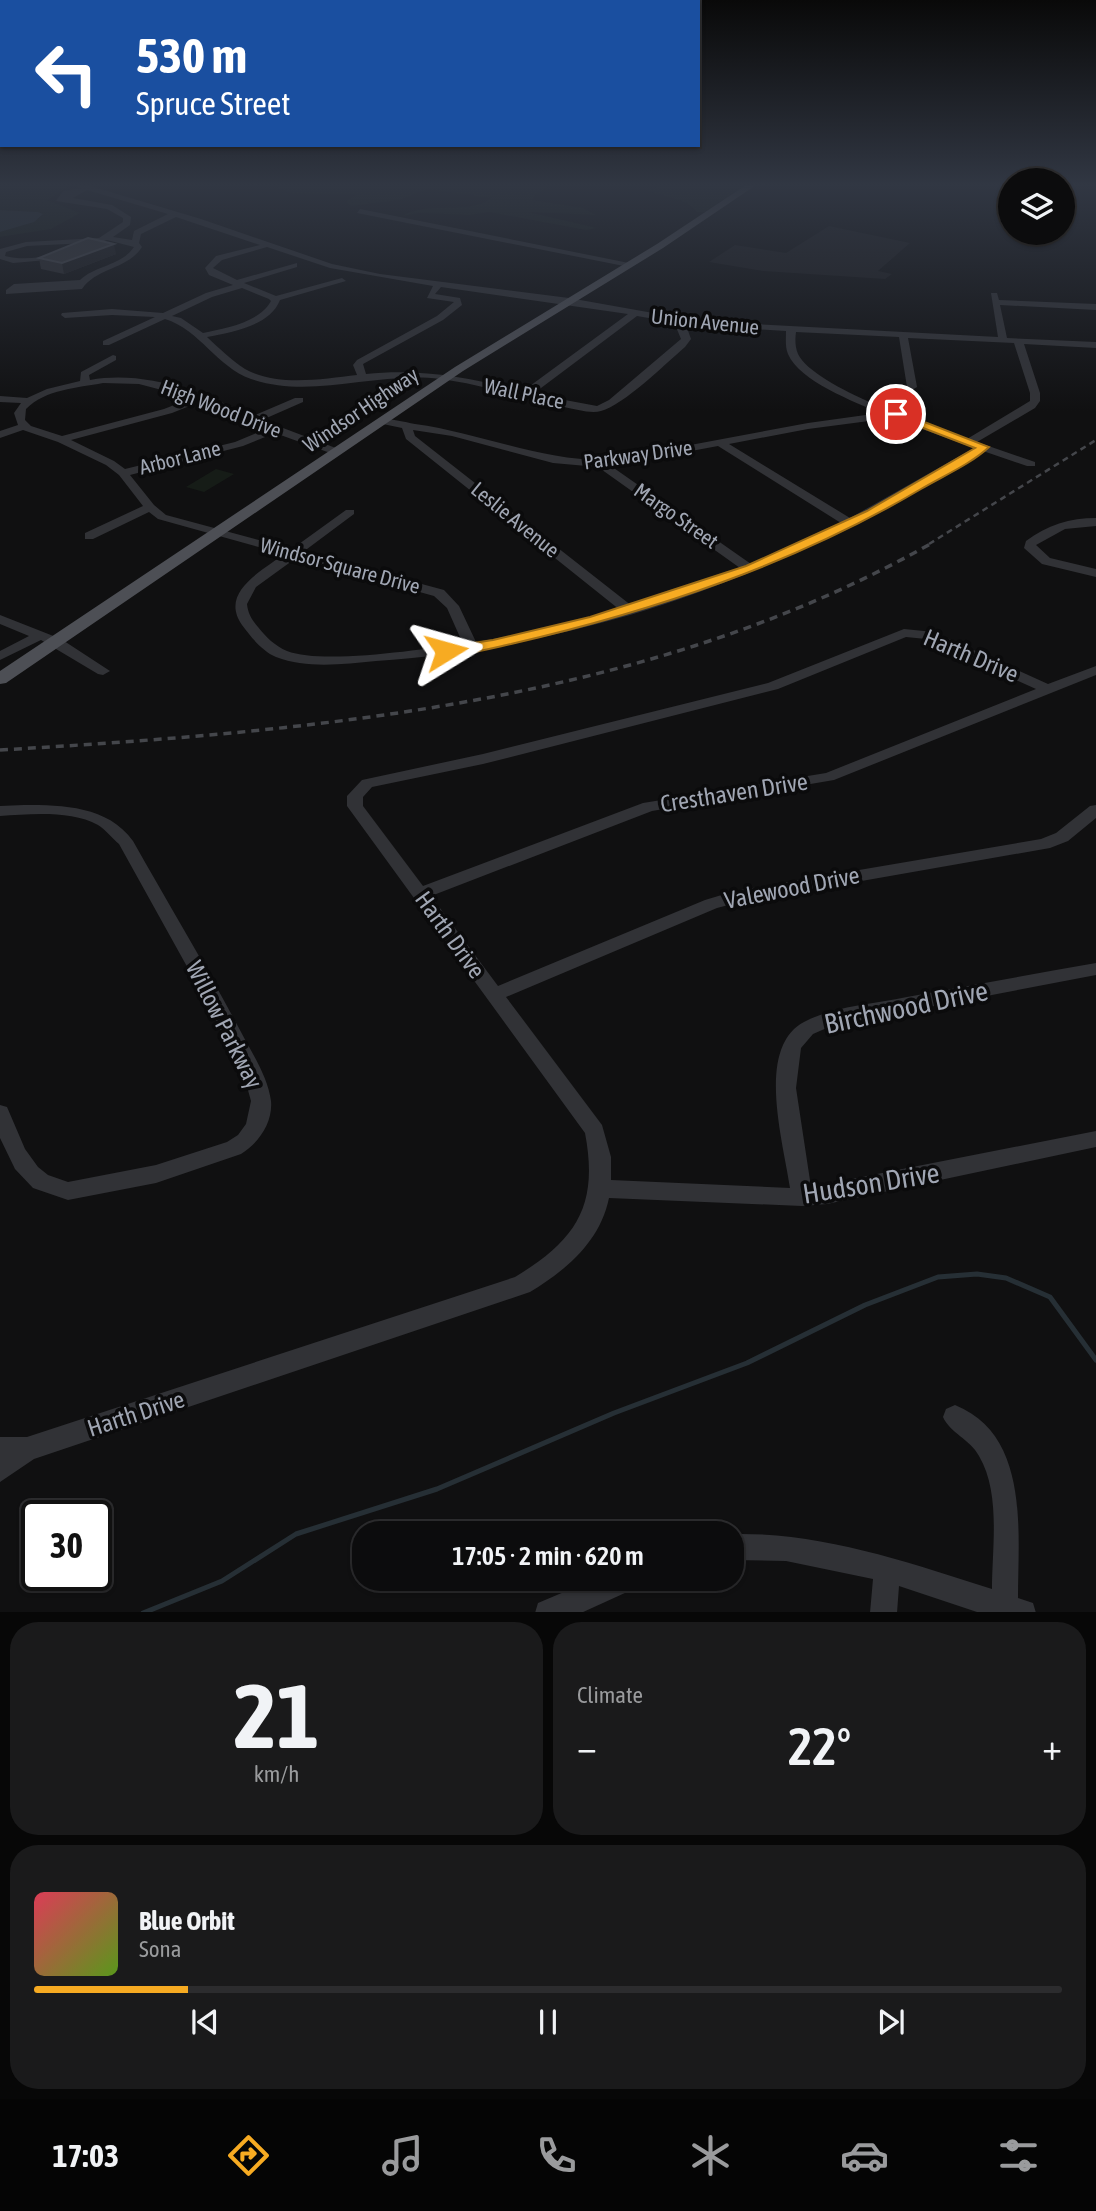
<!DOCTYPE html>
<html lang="en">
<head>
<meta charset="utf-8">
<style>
	:root { --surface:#0c0c0d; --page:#1a1a1b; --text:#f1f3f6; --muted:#9a9b9d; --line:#2c2c2e; --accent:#f7ab22 }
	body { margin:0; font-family:"Asap Condensed",sans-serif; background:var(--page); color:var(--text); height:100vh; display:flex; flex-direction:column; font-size:26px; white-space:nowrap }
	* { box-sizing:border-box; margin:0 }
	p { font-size:23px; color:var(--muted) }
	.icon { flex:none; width:38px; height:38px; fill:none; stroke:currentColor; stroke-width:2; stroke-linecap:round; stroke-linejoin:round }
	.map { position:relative; height:1612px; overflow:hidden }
	.drawer { display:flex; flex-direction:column; gap:10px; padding:10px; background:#070707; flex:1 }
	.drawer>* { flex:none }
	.guide { position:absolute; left:0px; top:0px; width:700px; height:147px; box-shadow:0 2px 5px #0004,0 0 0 2px var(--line); background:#1a4fa0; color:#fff; overflow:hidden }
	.tools { position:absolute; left:998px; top:168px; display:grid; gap:14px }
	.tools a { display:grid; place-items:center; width:77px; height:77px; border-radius:50%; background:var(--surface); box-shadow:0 2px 5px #0004,0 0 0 2px var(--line); font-size:35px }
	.speed { position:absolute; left:21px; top:1500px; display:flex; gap:14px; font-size:35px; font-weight:700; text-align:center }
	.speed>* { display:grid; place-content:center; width:91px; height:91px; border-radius:50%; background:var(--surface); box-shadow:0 2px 5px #0004,0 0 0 2px var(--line); line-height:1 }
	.speed .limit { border:4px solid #111; border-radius:10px; background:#fff; color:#111 }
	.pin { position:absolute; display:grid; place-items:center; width:60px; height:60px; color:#fff; margin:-30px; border:4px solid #fff; border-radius:50%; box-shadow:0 2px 7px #0007 }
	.me { position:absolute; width:77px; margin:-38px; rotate:82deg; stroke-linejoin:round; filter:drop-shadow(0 0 5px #0008) }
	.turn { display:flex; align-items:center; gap:24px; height:147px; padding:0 21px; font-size:32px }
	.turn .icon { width:91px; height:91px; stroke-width:2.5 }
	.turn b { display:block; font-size:49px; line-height:60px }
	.big { font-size:52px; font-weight:600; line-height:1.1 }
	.drawer .card { flex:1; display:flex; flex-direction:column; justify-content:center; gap:10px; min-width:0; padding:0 24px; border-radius:28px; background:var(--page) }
	.drawer .dial { align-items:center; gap:0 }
	.dial b { font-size:91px; line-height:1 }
	.song { display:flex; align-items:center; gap:21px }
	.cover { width:84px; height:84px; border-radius:10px; background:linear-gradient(135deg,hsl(350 70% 55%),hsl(90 70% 35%)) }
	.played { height:7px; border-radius:4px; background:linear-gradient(90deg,var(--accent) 15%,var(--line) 15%) }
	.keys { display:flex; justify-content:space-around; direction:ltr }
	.heat { display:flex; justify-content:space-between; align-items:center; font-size:38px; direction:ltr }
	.drawer .tiles { flex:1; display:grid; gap:10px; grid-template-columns:1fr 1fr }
	.card:last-child { grid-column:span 2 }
	.trip { position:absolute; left:352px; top:1521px; width:392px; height:70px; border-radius:28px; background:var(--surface); box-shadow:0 2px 5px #0004,0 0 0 2px var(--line); font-weight:600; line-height:70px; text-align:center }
	.menu { display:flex; height:112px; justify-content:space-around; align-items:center; background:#050505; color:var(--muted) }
	.menu .icon { width:49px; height:49px }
	.menu .active { color:var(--accent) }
	.menu b { font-size:32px; color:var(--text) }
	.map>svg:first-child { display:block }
	.built { fill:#1c1c1e }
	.green { fill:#161c17 }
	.water { fill:#262f35 }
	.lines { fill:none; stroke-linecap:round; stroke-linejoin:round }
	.stream { stroke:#262f35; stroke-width:5 }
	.minor { fill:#313236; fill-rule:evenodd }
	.major { fill:#4d4f55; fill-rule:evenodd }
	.rail-far1 { stroke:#44464b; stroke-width:2.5; stroke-dasharray:6 4.5; stroke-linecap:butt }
	.rail { stroke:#44464b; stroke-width:3.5; stroke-dasharray:8 6; stroke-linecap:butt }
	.wall { fill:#2c2c2f }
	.shaded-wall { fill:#1b1b1d }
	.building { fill:#38393d; stroke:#484a50; stroke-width:2 }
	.route { fill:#f7ab22; stroke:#a16f16; stroke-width:2 }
	.labels { text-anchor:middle; stroke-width:7; stroke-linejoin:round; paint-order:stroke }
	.far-street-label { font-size:21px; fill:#a0a6b3; stroke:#0b0b0c }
	.street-label { font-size:24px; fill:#a0a6b3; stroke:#0b0b0c }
	.near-street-label { font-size:28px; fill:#a0a6b3; stroke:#0b0b0c }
</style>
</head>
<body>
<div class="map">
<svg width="1096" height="1613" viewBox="0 0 1096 1613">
	<rect width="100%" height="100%" fill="#101011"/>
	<polygon class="built" points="829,226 910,243 878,271 892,274 885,279 763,271 709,262 735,245 786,253"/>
	<g class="green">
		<polygon points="0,185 66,185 67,188 47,200 80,213 51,229 0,237 0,232 40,218 38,212 0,210"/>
		<path d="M274 185H550L534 196 533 200 583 208 596 215 528 212 597 228 586 230 489 212 470 215 419 213 402 216C429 200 469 216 491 198L428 189 399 200 351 206 346 202 356 195 291 193Z"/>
		<path d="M668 185 676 186 745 185 705 212H697C685 197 664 198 647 190Z"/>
		<polygon points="216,469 234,474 204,492 186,487"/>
	</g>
	<polygon class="water" points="0,210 38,212 43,214 34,222 0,232"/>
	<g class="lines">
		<polyline class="stream" points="143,1613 222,1581 296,1534 437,1489 614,1413 747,1363 865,1305 938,1277 977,1274 1006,1278 1050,1297 1096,1360"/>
		<g class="minor">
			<path d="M75 185H87L201 219 332 264 380 274 569 298 698 321 998 337 991 293H997L999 300 1096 304V310L1000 305 1007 338 1096 342V348L1024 344 1040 393V401L1035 408 977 442 1035 462V466H1027L983 451C871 519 756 578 630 615 547 639 462 655 376 661 343 664 308 669 276 657 262 651 251 637 242 625 219 592 262 571 284 554L158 519 149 512 93 539H85V533L143 506 119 475 106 465 58 442 23 430 0 438V431L18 425 14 413 21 403 0 402V396L27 398 47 389 80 381 81 372 113 355 116 356V360L89 375 90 380C147 370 202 393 253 416L295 398H303V402L262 420 341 450V454H333L275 433 243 446 130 475 154 505 166 515 292 549 346 510H354V514L303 552 444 590 459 606 476 642 522 634 620 610 406 439 402 428 378 423V419C390 418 403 422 415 424 481 433 543 462 610 460L808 423 880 413C855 402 799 381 788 354 785 347 786 339 786 331L686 325 691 339 685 347C665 364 624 405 601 411 591 414 575 409 564 407 523 399 482 384 440 379 377 371 312 400 251 379 217 367 200 330 165 319L109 345H103V341L155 317 112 315 65 318 61 315 62 313 112 309 163 313 206 293 233 285 209 275 205 268 216 256 260 245 176 217 141 234 139 243 142 247C127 270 97 267 82 289L6 294V290L14 284 80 280C96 265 121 266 134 247L107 240 47 260 13 263 0 259V249L26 242 99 238 123 222V218L107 209 56 201 63 191 81 188ZM87 190 168 214 134 231 132 240 113 237 130 225 131 217 112 205 73 198ZM87 243C63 253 31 263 5 256L6 252 27 246ZM267 247 330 268 433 286 427 298 454 302 437 316 357 360 353 365 357 375C322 379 277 387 245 369 231 360 219 348 207 337 232 332 270 326 280 300L346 281 342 278 276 296 244 283 297 267V263L237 280 213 268 222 260ZM441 287 628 314 523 391C471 378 421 368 366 374L363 364 443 320 462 305 460 298 435 294ZM242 288 269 299 271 301C259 323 225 328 203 333L181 318 172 316 212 297ZM637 316 678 323 676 327 681 339 609 400 597 406 533 394ZM796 332 899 337 907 387 912 390 917 387 908 338 1014 343 1030 393V401L967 439C930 426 815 388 798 354 795 347 795 339 796 332ZM103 383 139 384 192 398 164 409 62 436 31 426 25 420 26 409C46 389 77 388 103 383ZM202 401 266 429 235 442 125 469 114 461 71 440 172 413ZM892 418 974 448 850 518 729 444 808 429ZM413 430 452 436 553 463 598 467 740 568 632 606 415 436ZM718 446 841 523 751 564 611 466ZM296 558 434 596 447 608 463 644C422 649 323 665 287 651 275 646 266 637 258 627 252 620 248 614 247 604L256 587Z"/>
			<polygon points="360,209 629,263 633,265 629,267 357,213"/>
			<path d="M1096 518V526L1065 529 1036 545 1050 558 1096 569V577L1042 564 1024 548 1026 541C1047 525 1070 518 1096 518Z"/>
			<polygon points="0,615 61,639 110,671 103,675 98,674 41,640 0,660 0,651 29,636 0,624"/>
			<path d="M904 629 934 632 1048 684 1096 666V675L834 780 652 811 431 896 498 986 705 900 735 891 1041 839 1056 833 1090 806 1096 805V818L1068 841 1050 848 736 903 717 908 506 997 602 1125 611 1157V1180L790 1188C784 1148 766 1083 783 1045 787 1036 794 1027 804 1022 834 1006 874 1004 907 997 970 986 1033 974 1096 963V975L861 1020 829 1027 813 1034 801 1048 796 1088 811 1187 1096 1131V1147L827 1204 802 1206 609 1198C600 1242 566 1270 530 1292L34 1459 0 1482V1437H27L515 1277C576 1240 599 1206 585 1133L347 806V796L362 780 483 754 768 683ZM906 637 926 639 1036 689 826 773 643 803 423 886 363 806V797L372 787 483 764 778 689Z"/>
			<path d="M24 805C63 805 108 806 133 841 169 905 207 968 241 1032 252 1053 268 1077 271 1101 273 1122 259 1143 241 1154L156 1183 68 1200 33 1188 15 1169 0 1138V1105L7 1107 25 1149 38 1167 48 1175 68 1182 156 1165 227 1142 238 1135 246 1124 251 1101 244 1076 205 999 119 844C112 838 106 830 98 825 71 810 30 814 0 816V806Z"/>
			<path d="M955 1405C1030 1435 1018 1532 1018 1598L1033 1603 1036 1613H980L899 1586 897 1613H870L873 1579 786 1561 732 1560V1534C821 1532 907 1562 992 1589 992 1548 1001 1493 979 1456 970 1439 950 1433 943 1417L946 1409Z"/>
			<polygon points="597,1578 642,1578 638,1587 581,1613 535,1613 538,1603"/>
		</g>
		<polygon class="major" points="746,185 756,185 663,248 463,371 6,683 0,684 0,671 455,367 657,244"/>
		<polyline class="rail-far1" points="929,544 1096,440"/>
		<path class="rail" d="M0 750C318 731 649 703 932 543"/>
	</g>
	<polygon class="wall" points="116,254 64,274 41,269 39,258"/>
	<polygon class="shaded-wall" points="114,244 116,254 64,274 62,263"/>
	<polygon class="building" points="88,238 114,244 62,263 39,258"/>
	<linearGradient id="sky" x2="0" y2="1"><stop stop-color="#090909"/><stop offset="0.45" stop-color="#313743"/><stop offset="1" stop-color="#313743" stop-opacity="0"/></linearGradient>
	<rect width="1096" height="411" fill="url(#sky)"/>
	<path class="route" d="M896 411 989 447C971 464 943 476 921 489 794 564 654 611 511 644 496 647 449 660 439 651L446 647 493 640 590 617 746 566 867 511 975 448 892 416 891 414Z"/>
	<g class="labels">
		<g class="far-street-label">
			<text transform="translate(705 322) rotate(6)" y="7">Union Avenue</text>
			<text transform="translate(524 394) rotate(12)" y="7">Wall Place</text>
			<text transform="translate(221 409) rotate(21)" y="7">High Wood Drive</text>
			<text transform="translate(361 410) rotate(-34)" y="7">Windsor Highway</text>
			<text transform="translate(638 455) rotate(-8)" y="7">Parkway Drive</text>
			<text transform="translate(180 458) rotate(-14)" y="7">Arbor Lane</text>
			<text transform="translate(676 516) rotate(35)" y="7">Margo Street</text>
			<text transform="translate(515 520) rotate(39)" y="7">Leslie Avenue</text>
			<text transform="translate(340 566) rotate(15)" y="7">Windsor Square Drive</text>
		</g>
		<g class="street-label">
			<text transform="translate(971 656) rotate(23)" y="8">Harth Drive</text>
			<text transform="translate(734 793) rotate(-9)" y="8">Cresthaven Drive</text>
			<text transform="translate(792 888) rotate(-11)" y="8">Valewood Drive</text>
			<text transform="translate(450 935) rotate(54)" y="8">Harth Drive</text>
			<text transform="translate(224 1025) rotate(63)" y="8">Willow Parkway</text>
			<text transform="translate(136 1414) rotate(-18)" y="8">Harth Drive</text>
		</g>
		<g class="near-street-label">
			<text transform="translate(906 1007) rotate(-12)" y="10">Birchwood Drive</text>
			<text transform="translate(871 1183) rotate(-9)" y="10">Hudson Drive</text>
		</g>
	</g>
</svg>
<div class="tools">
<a><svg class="icon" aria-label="layers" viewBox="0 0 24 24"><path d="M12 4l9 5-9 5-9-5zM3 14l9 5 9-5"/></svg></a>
</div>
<div class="speed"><div class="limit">30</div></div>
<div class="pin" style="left:896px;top:414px;background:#d93025"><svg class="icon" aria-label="arrive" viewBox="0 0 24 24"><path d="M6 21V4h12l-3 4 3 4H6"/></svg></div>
<svg class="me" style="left:446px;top:651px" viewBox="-20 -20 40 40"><path d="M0-17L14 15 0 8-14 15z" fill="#f7ab22" stroke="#fff" stroke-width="4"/></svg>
<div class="trip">17:05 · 2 min · 620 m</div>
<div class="guide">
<div class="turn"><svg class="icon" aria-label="left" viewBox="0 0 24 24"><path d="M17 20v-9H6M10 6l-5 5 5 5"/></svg><div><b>530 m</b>Spruce Street</div></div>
</div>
</div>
<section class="drawer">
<div class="tiles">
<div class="card dial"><b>21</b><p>km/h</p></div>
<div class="card"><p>Climate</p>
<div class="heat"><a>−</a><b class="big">22°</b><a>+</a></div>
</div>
<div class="card">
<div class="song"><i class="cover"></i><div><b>Blue Orbit</b><p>Sona</p></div></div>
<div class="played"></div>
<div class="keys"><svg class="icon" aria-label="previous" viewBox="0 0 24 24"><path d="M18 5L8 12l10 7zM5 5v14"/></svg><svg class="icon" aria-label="pause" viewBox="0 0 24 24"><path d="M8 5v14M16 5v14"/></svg><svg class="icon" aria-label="next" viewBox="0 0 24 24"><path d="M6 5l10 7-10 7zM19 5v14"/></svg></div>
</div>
</div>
</section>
<nav class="menu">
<b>17:03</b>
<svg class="icon active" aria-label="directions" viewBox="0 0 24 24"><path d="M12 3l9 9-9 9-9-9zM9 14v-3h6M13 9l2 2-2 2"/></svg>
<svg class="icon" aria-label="music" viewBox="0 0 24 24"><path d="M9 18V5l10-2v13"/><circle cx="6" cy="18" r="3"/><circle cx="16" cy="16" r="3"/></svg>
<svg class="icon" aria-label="phone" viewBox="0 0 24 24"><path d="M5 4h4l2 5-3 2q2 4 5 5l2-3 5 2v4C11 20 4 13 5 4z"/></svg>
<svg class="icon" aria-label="climate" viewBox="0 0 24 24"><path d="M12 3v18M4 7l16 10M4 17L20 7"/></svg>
<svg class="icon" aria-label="car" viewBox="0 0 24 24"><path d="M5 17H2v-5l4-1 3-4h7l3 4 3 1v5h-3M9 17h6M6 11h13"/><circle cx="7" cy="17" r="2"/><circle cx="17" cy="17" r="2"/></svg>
<svg class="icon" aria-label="filters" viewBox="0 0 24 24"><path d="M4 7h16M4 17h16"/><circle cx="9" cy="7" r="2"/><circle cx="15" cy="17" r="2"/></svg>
</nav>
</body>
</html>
